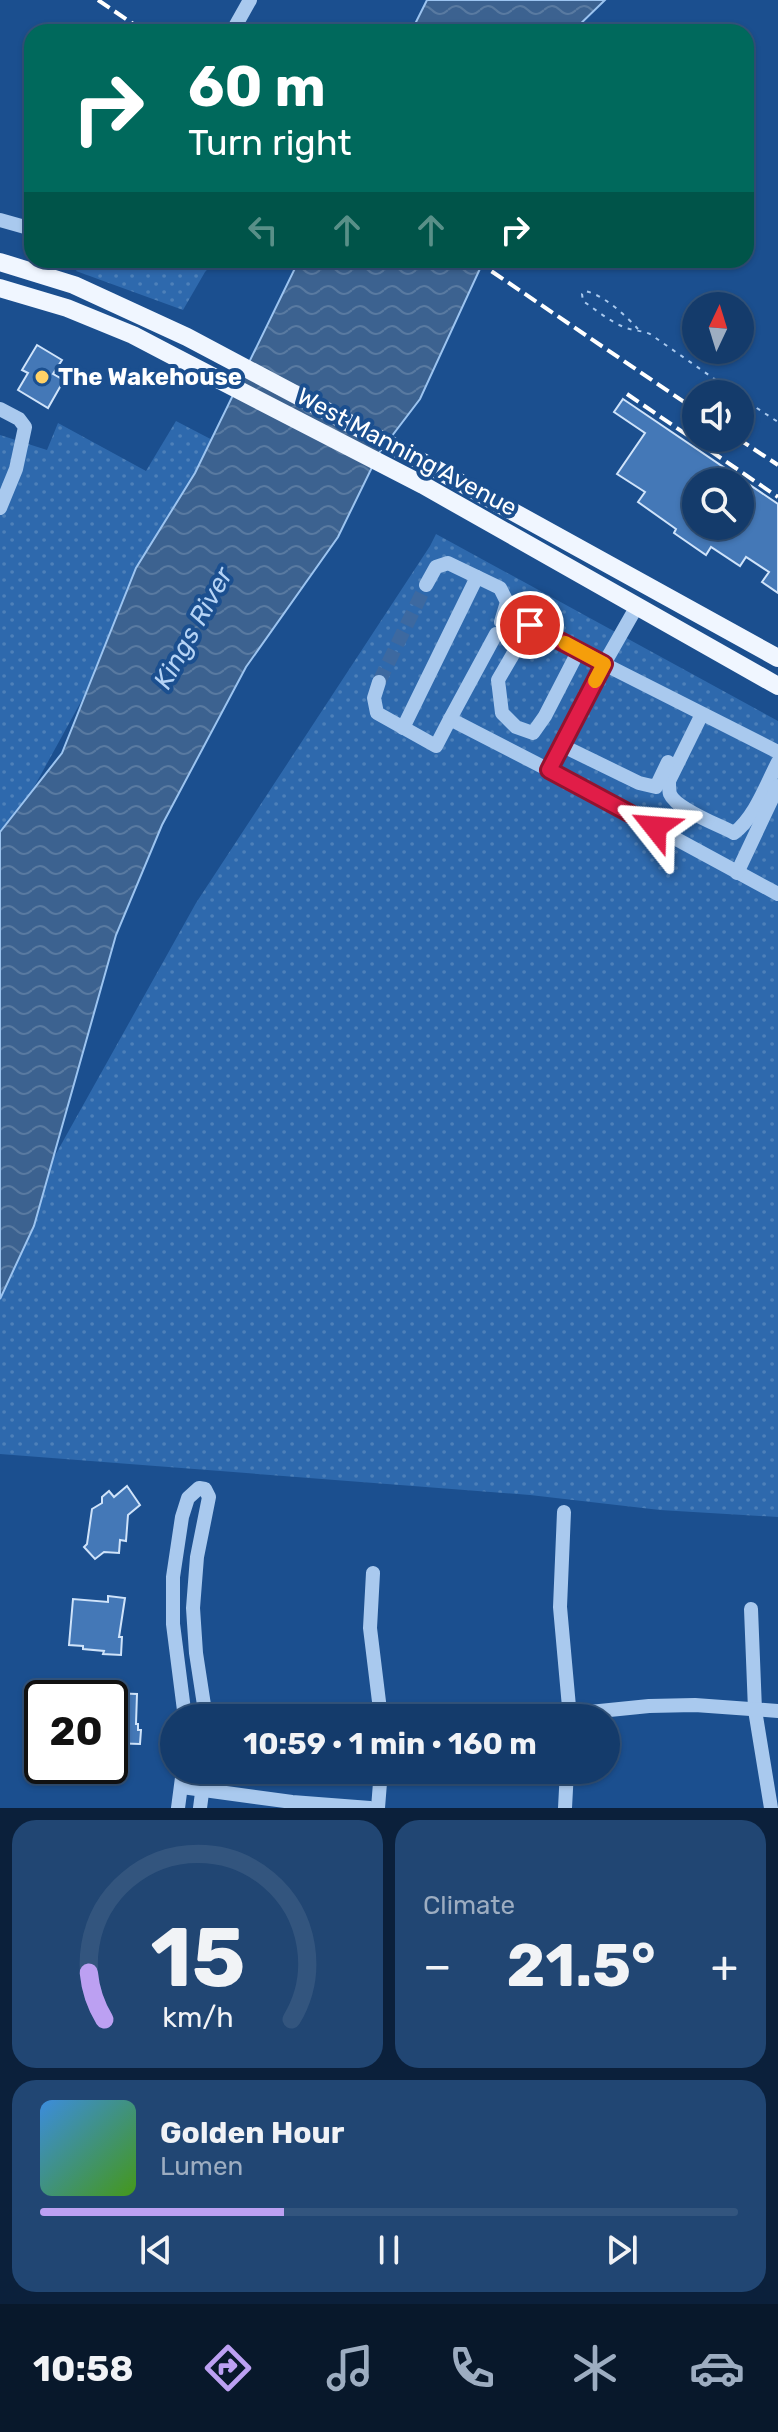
<!DOCTYPE html>
<html lang="en">
<head>
<meta charset="utf-8">
<style>
	:root { --surface:#143b6b; --page:#214673; --text:#f1f3f6; --muted:#9dadc1; --line:#33557e; --accent:#bca0f2 }
	body { margin:0; font-family:Rubik,sans-serif; background:var(--page); color:var(--text); height:100vh; display:flex; flex-direction:column; font-size:30px; white-space:nowrap }
	* { box-sizing:border-box; margin:0 }
	p { font-size:26px; color:var(--muted) }
	.icon { flex:none; width:44px; height:44px; fill:none; stroke:currentColor; stroke-width:2; stroke-linecap:round; stroke-linejoin:round }
	.map { position:relative; height:1808px; overflow:hidden }
	.panel { display:flex; flex-direction:column; gap:12px; padding:12px; background:#0b203b; flex:1 }
	.panel>* { flex:none }
	.top-card { position:absolute; left:24px; top:24px; width:730px; height:244px; border-radius:24px; box-shadow:0 2px 6px #0004,0 0 0 2px var(--line); background:#00695c; color:#fff; overflow:hidden }
	.needle { width:52px; rotate:4deg }
	.tools { position:absolute; left:682px; top:292px; display:grid; gap:16px }
	.tools a { display:grid; place-items:center; width:72px; height:72px; border-radius:50%; background:var(--surface); box-shadow:0 2px 6px #0004,0 0 0 2px var(--line); font-size:40px }
	.speed { position:absolute; left:24px; top:1680px; display:flex; gap:16px; font-size:40px; font-weight:700; text-align:center }
	.speed>* { display:grid; place-content:center; width:104px; height:104px; border-radius:50%; background:var(--surface); box-shadow:0 2px 6px #0004,0 0 0 2px var(--line); line-height:1 }
	.speed .limit { border:4px solid #111; border-radius:12px; background:#fff; color:#111 }
	.pin { position:absolute; display:grid; place-items:center; width:68px; height:68px; color:#fff; margin:-34px; border:4px solid #fff; border-radius:50%; box-shadow:0 2px 8px #0007 }
	.me { position:absolute; width:88px; margin:-44px; rotate:298deg; stroke-linejoin:round; filter:drop-shadow(0 0 6px #0008) }
	.turn { display:flex; align-items:center; gap:28px; height:168px; padding:0 32px; font-size:36px }
	.turn .icon { width:104px; height:104px; stroke-width:2.5 }
	.turn b { display:block; font-size:56px; line-height:68px }
	.lanes { display:flex; align-items:center; height:76px; padding:0 32px; background:#0003; justify-content:center; gap:40px; direction:ltr }
	.lanes .off { opacity:.35 }
	.big { font-size:60px; font-weight:700; line-height:1.1 }
	.panel .widget { flex:1; display:flex; flex-direction:column; justify-content:center; gap:12px; min-width:0; padding:0 28px; border-radius:24px; background:var(--page) }
	.panel .dial { align-items:center; gap:0 }
	.dial svg { height:208px; overflow:visible; fill:none; stroke:var(--line); stroke-width:7; stroke-linecap:round; text-anchor:middle }
	.dial text { fill:var(--text); stroke:none }
	.song { display:flex; align-items:center; gap:24px }
	.cover { width:96px; height:96px; border-radius:12px; background:linear-gradient(135deg,hsl(210 70% 55%),hsl(100 70% 35%)) }
	.played { height:8px; border-radius:4px; background:linear-gradient(90deg,var(--accent) 35%,var(--line) 35%) }
	.keys { display:flex; justify-content:space-around; direction:ltr }
	.heat { display:flex; justify-content:space-between; align-items:center; font-size:44px; direction:ltr }
	.panel .tiles { flex:1; display:grid; gap:12px; grid-template-columns:1fr 1fr }
	.widget:last-child { grid-column:span 2 }
	.trip { position:absolute; left:160px; top:1704px; width:460px; height:80px; border-radius:40px; background:var(--surface); box-shadow:0 2px 6px #0004,0 0 0 2px var(--line); font-weight:700; line-height:80px; text-align:center }
	.menu { display:flex; height:128px; justify-content:space-around; align-items:center; background:#08182b; color:var(--muted) }
	.menu .icon { width:56px; height:56px }
	.menu .on { color:var(--accent) }
	.menu b { font-size:36px; color:var(--text) }
	.map>svg:first-child { display:block }
	.grass { fill:url(#grass-dots) }
	.water { fill:url(#water-waves); stroke:#9cc4f0; stroke-width:2 }
	.building { fill:#4478b7; stroke:#cfe3fa; stroke-width:2; fill-rule:evenodd }
	.lines { fill:none; stroke-linecap:round; stroke-linejoin:round }
	.minor-tunnel { stroke:#3d69a0; stroke-width:14; stroke-dasharray:14 7; stroke-linecap:butt }
	.path { stroke:#a9c9ee; stroke-width:2; stroke-dasharray:4 6; stroke-linecap:butt }
	.minor { stroke:#a9c9ee; stroke-width:14 }
	.major { stroke:#f0f6ff; stroke-width:18 }
	.rail { stroke:#fff; stroke-width:4; stroke-dasharray:14 6; stroke-linecap:butt }
	.route-casing { stroke:#92132f; stroke-width:20 }
	.route { stroke:#e11d48; stroke-width:14 }
	.slow { stroke:#f59e0b; stroke-width:14 }
	.poi-dot { fill:#ffd166; stroke:#1b4f8f; stroke-width:3 }
	.labels { text-anchor:middle; stroke-width:8; stroke-linejoin:round; paint-order:stroke }
	.poi-label { font-size:24px; font-weight:bold; fill:#fff; stroke:#1b4f8f; text-anchor:start }
	.street-label { font-size:24px; fill:#fff; stroke:#1b4f8f }
	.water-label { font-size:26px; font-style:italic; fill:#b5d3f5; stroke:#1b4f8f }
</style>
</head>
<body>
<div class="map">
<svg width="778" height="1808" viewBox="0 0 778 1808">
	<defs>
		<pattern id="grass-dots" width="8" height="8" patternUnits="userSpaceOnUse" patternTransform="scale(2)"><rect width="8" height="8" fill="#2e69ad"/><path d="M2 2h.1M6 6h.1" fill="none" stroke="#4d80b9" stroke-width="1.8" stroke-linecap="round"/></pattern>
		<pattern id="water-waves" width="16" height="10" patternUnits="userSpaceOnUse" patternTransform="scale(2)"><rect width="16" height="10" fill="#3c6290"/><path d="M0 5q4-4 8 0t8 0" fill="none" stroke="#597aa1"/></pattern>
	</defs>
	<rect width="100%" height="100%" fill="#1b4f8f"/>
	<g class="grass">
		<polygon points="83,260 216,260 205,272 183,310 76,271"/>
		<polygon points="176,421 222,445 0,849 0,435 47,450 58,423 146,471"/>
		<polygon points="436,534 778,721 778,1517 660,1510 530,1495 0,1454 0,1254 196,903 430,546"/>
	</g>
	<g class="water">
		<polygon points="427,0 605,0 572,32 411,32"/>
		<polygon points="299,260 484,260 420,399 379,453 338,537 246,667 162,825 116,935 34,1226 0,1299 0,832 62,753 136,568 195,473"/>
	</g>
	<g class="building">
		<polygon points="37,345 62,360 53,374 64,380 48,408 18,390 28,373 22,370"/>
		<path d="M623 399 778 504V593L762 582 769 572 746 557 740 566 711 547 706 555 674 533 676 529 638 502 645 492 617 474 645 433 614 412ZM696 482H740V526H696Z"/>
		<polygon points="127,1486 140,1505 128,1515 126,1541 120,1540 119,1553 104,1552 95,1559 84,1547 87,1544 92,1509 102,1503 102,1497 109,1491 114,1497"/>
		<polygon points="108,1596 125,1598 119,1637 122,1637 121,1655 103,1654 104,1651 83,1649 83,1646 69,1645 73,1599 108,1602"/>
		<polygon points="110,1693 137,1694 136,1724 138,1724 138,1730 141,1730 140,1744 110,1743"/>
	</g>
	<g class="lines">
		<polyline class="minor-tunnel" points="379,682 426,585"/>
		<g class="path">
			<path d="M638 329C625 315 604 295 585 291L582 294 583 301C596 310 609 321 624 327 632 331 641 330 650 334L736 394"/>
			<polyline points="740,397 778,422"/>
		</g>
		<g class="minor">
			<polyline points="232,32 250,0"/>
			<polyline points="0,220 32,229"/>
			<polyline points="0,409 19,419 25,427 16,469 0,508"/>
			<polyline points="426,585 436,567 448,563 500,588 507,602 501,622"/>
			<polyline points="496,634 450,719 549,770"/>
			<polyline points="579,650 545,716 533,733 516,727 502,713 498,680 530,625 604,664 637,606"/>
			<polyline points="379,682 374,698 377,713 436,746 450,719"/>
			<path d="M702 714 669 781C669 784 669 791 670 794 676 809 719 825 734 833 755 817 766 785 778 762"/>
			<polyline points="403,728 477,577"/>
			<polyline points="561,745 639,783 656,787 668,762"/>
			<polyline points="778,752 604,664 549,770 778,894"/>
			<polyline points="737,873 778,786"/>
			<polyline points="564,1512 560,1607 570,1718"/>
			<polyline points="373,1573 370,1628 381,1718"/>
			<polyline points="751,1609 755,1710 771,1808"/>
			<polyline points="570,1714 649,1706 695,1705 778,1711"/>
			<polyline points="185,1718 173,1624 173,1577 182,1517 188,1498 199,1488 205,1489 209,1497 197,1557 193,1608 196,1653 206,1718"/>
			<polyline points="182,1787 292,1802 370,1808"/>
			<polyline points="178,1808 183,1770"/>
			<polyline points="200,1808 205,1770"/>
			<polyline points="378,1808 381,1770"/>
			<polyline points="565,1808 567,1770"/>
		</g>
		<g class="major">
			<polyline points="0,262 74,285 187,337 432,467 778,658"/>
			<polyline points="0,288 67,308 133,335 175,357 423,485 778,686"/>
		</g>
		<g class="rail">
			<polyline points="98,0 145,32"/>
			<polyline points="475,260 696,410"/>
			<polyline points="627,394 778,497"/>
			<polyline points="737,438 778,465"/>
		</g>
	</g>
	<g class="lines">
		<g class="route-casing">
			<polyline id="route" points="530,625 604,664 549,770 655,827"/>
		</g>
		<use href="#route" class="route"/>
		<polyline class="slow" points="565,643 604,664 595,681"/>
	</g>
	<circle class="poi-dot" cx="42" cy="377" r="8"/>
	<g class="labels">
		<g class="poi-label">
			<text x="58" y="385">The Wakehouse</text>
		</g>
		<g class="street-label">
			<text transform="translate(407 452) rotate(28)" y="8">West Manning Avenue</text>
		</g>
		<g class="water-label">
			<text transform="translate(193 628) rotate(-61)" y="9">Kings River</text>
		</g>
	</g>
</svg>
<div class="tools">
<a><svg class="needle" viewBox="-14 -14 28 28"><path d="M0-13l5 13h-10z" fill="#e53935"/><path d="M0 13l5-13h-10z" fill="#9dadc1"/></svg></a>
<a><svg class="icon" aria-label="sound" viewBox="0 0 24 24"><path d="M4 9h4l5-4v14l-5-4H4zM17 9q2 3 0 6"/></svg></a>
<a><svg class="icon" aria-label="search" viewBox="0 0 24 24"><circle cx="10" cy="10" r="6"/><path d="M15 15l6 6"/></svg></a>
</div>
<div class="speed"><div class="limit">20</div></div>
<div class="pin" style="left:530px;top:625px;background:#d93025"><svg class="icon" aria-label="arrive" viewBox="0 0 24 24"><path d="M6 21V4h12l-3 4 3 4H6"/></svg></div>
<svg class="me" style="left:655px;top:827px" viewBox="-20 -20 40 40"><path d="M0-17L14 15 0 8-14 15z" fill="#e11d48" stroke="#fff" stroke-width="4"/></svg>
<div class="trip">10:59 · 1 min · 160 m</div>
<div class="top-card">
<div class="turn"><svg class="icon" aria-label="right" viewBox="0 0 24 24"><path d="M7 20v-9h11M14 6l5 5-5 5"/></svg><div><b>60 m</b>Turn right</div></div>
<div class="lanes"><svg class="icon off" aria-label="left" viewBox="0 0 24 24"><path d="M17 20v-9H6M10 6l-5 5 5 5"/></svg><svg class="icon off" aria-label="ahead" viewBox="0 0 24 24"><path d="M12 20V5M6 11l6-6 6 6"/></svg><svg class="icon off" aria-label="ahead" viewBox="0 0 24 24"><path d="M12 20V5M6 11l6-6 6 6"/></svg><svg class="icon" aria-label="right" viewBox="0 0 24 24"><path d="M7 20v-9h11M14 6l5 5-5 5"/></svg></div>
</div>
</div>
<section class="panel">
<div class="tiles">
<div class="widget dial"><svg viewBox="0 0 100 80">
<path d="M14 69A42 42 0 1 1 86 69"/>
<path d="M14 69A42 42 0 0 1 8 51" stroke="#bca0f2"/>
<text x="50" y="56" font-size="32" font-weight="700">15</text>
<text x="50" y="72" font-size="11">km/h</text>
</svg></div>
<div class="widget"><p>Climate</p>
<div class="heat"><a>−</a><b class="big">21.5°</b><a>+</a></div>
</div>
<div class="widget">
<div class="song"><i class="cover"></i><div><b>Golden Hour</b><p>Lumen</p></div></div>
<div class="played"></div>
<div class="keys"><svg class="icon" aria-label="previous" viewBox="0 0 24 24"><path d="M18 5L8 12l10 7zM5 5v14"/></svg><svg class="icon" aria-label="pause" viewBox="0 0 24 24"><path d="M8 5v14M16 5v14"/></svg><svg class="icon" aria-label="next" viewBox="0 0 24 24"><path d="M6 5l10 7-10 7zM19 5v14"/></svg></div>
</div>
</div>
</section>
<nav class="menu">
<b>10:58</b>
<svg class="icon on" aria-label="directions" viewBox="0 0 24 24"><path d="M12 3l9 9-9 9-9-9zM9 14v-3h6M13 9l2 2-2 2"/></svg>
<svg class="icon" aria-label="music" viewBox="0 0 24 24"><path d="M9 18V5l10-2v13"/><circle cx="6" cy="18" r="3"/><circle cx="16" cy="16" r="3"/></svg>
<svg class="icon" aria-label="phone" viewBox="0 0 24 24"><path d="M5 4h4l2 5-3 2q2 4 5 5l2-3 5 2v4C11 20 4 13 5 4z"/></svg>
<svg class="icon" aria-label="climate" viewBox="0 0 24 24"><path d="M12 3v18M4 7l16 10M4 17L20 7"/></svg>
<svg class="icon" aria-label="car" viewBox="0 0 24 24"><path d="M5 17H2v-5l4-1 3-4h7l3 4 3 1v5h-3M9 17h6M6 11h13"/><circle cx="7" cy="17" r="2"/><circle cx="17" cy="17" r="2"/></svg>
</nav>
</body>
</html>
